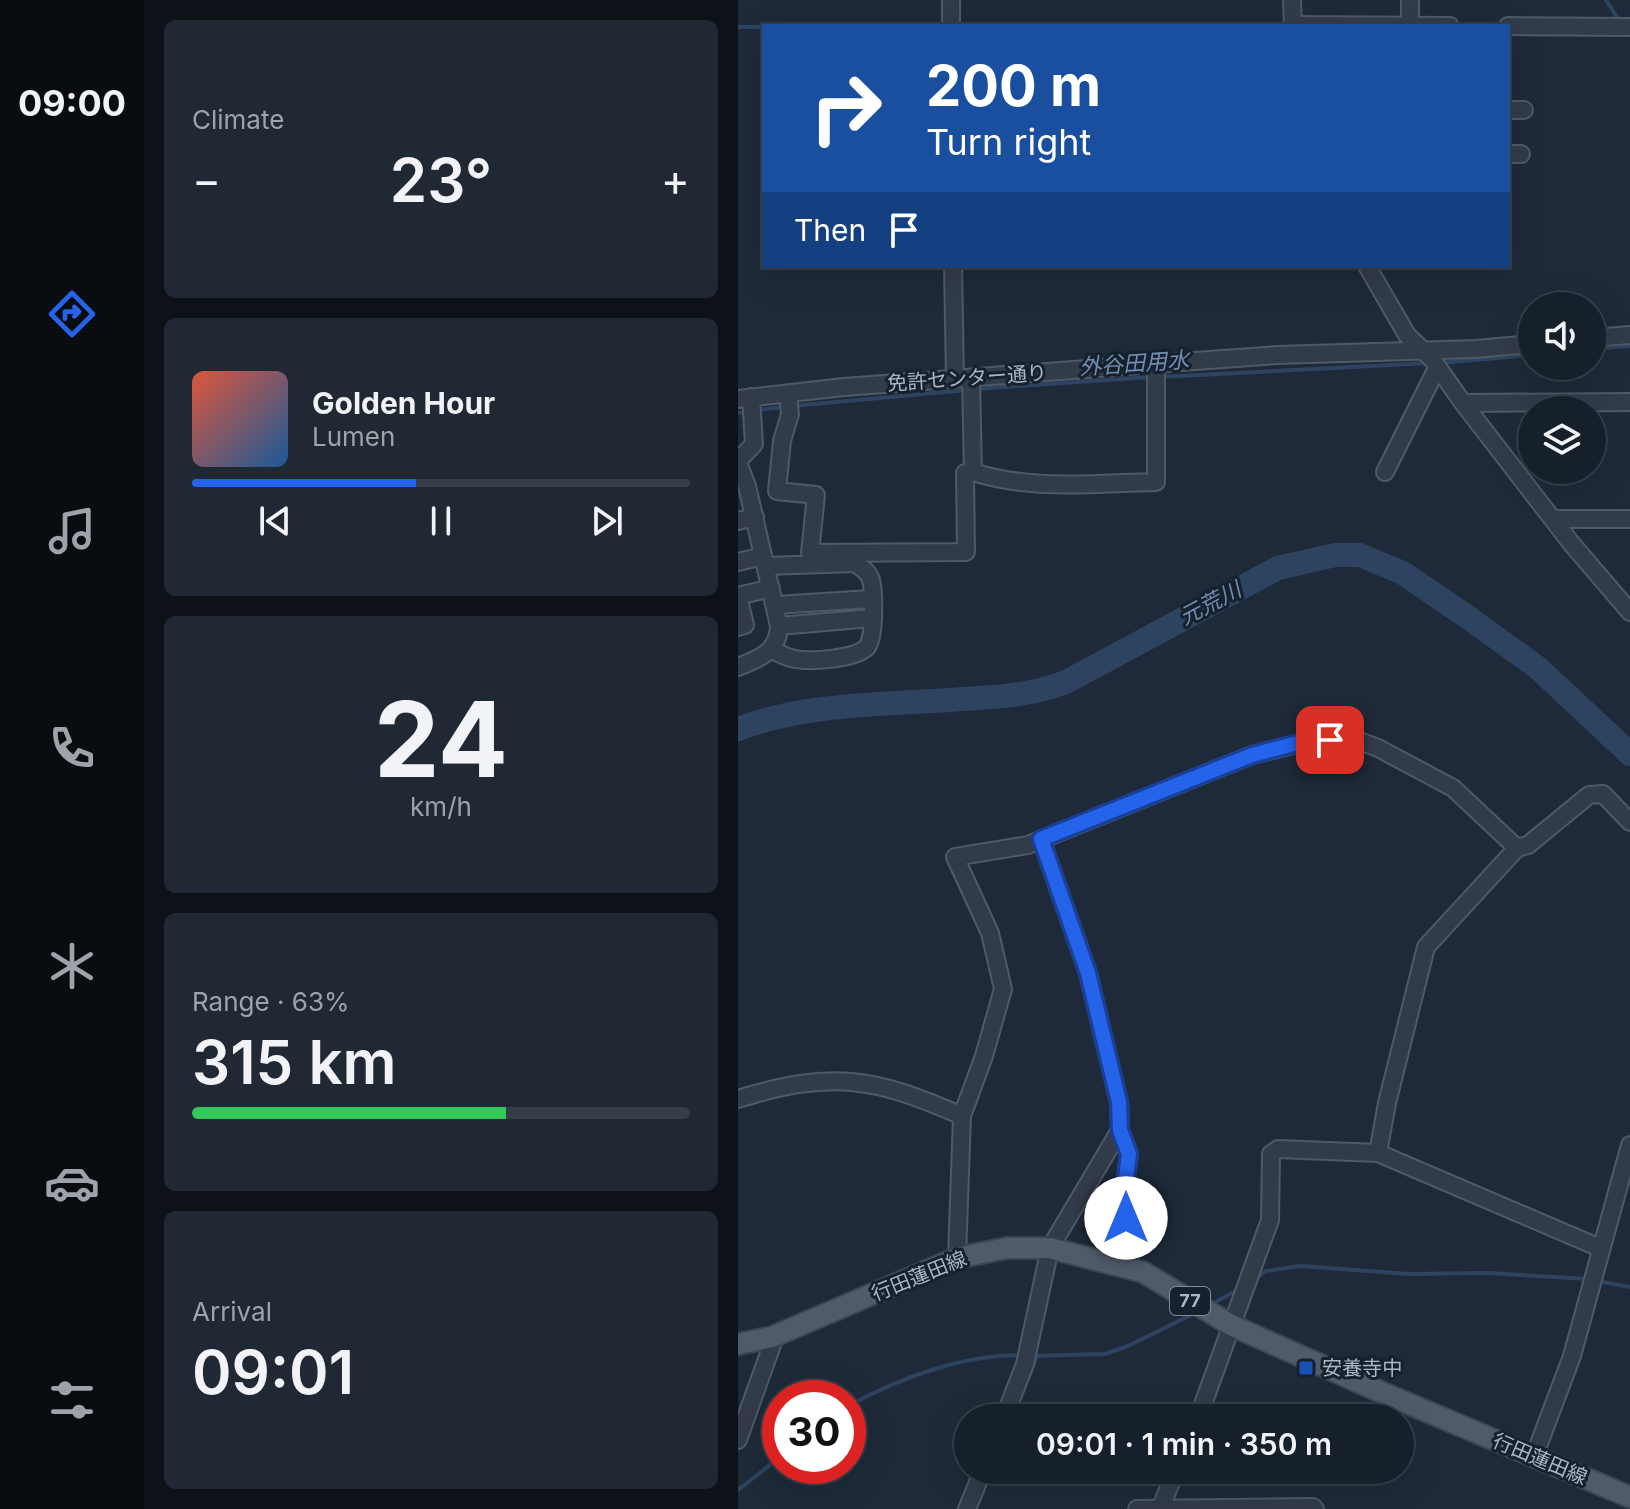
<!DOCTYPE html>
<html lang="en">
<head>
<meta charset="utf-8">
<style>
	:root { --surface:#16202b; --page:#1f2833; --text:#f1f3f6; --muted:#9ea3a9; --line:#353e47; --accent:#2563eb }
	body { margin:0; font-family:Inter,"Noto Sans JP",sans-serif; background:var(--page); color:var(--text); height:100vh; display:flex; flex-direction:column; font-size:30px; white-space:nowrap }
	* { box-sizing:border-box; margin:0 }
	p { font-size:26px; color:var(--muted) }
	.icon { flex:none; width:44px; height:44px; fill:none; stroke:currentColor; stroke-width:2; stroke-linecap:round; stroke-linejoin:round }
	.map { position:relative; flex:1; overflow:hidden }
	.sheet { display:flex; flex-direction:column; gap:20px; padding:20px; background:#0c1218; width:594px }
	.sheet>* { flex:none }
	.guide { position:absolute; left:24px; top:24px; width:748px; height:244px; border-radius:0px; box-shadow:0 8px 32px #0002,0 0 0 2px var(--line); background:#1a4fa0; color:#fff; overflow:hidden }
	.controls { position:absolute; left:780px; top:292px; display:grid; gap:16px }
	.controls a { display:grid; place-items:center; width:88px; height:88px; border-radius:50%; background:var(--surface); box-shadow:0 8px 32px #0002,0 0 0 2px var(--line); font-size:40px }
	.speed { position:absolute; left:24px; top:1380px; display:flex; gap:16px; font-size:40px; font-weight:700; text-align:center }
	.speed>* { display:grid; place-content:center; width:104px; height:104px; border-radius:50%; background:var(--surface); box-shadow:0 8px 32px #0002,0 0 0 2px var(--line); line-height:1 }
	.speed .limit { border:12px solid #d22; background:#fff; color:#111 }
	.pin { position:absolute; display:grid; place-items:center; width:68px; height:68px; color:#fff; margin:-34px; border-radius:16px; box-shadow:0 4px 12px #0006 }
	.me { position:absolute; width:88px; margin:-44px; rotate:0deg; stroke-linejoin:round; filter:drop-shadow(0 0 6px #0008) }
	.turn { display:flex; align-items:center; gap:28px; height:168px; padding:0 32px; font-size:36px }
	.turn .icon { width:104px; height:104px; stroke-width:2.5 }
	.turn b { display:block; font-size:56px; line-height:68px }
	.then { display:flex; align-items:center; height:76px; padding:0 32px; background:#0003; gap:16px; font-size:30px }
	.big { font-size:60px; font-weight:600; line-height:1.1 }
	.sheet .widget { flex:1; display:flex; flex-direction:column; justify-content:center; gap:12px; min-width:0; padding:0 28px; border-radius:12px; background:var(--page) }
	.sheet .dial { align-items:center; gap:0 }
	.dial b { font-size:104px; line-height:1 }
	.song { display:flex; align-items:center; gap:24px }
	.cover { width:96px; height:96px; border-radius:12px; background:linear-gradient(135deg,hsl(10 70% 55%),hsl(210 70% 35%)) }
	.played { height:8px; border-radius:4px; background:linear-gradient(90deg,var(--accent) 45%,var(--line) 45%) }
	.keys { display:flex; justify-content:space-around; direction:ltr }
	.heat { display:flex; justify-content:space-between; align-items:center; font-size:44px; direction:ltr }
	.charge { height:12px; border-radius:6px; background:linear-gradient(90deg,#34c759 63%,var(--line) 0) }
	.trip { position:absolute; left:216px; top:1404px; width:460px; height:80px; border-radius:40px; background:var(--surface); box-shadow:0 8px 32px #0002,0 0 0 2px var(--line); font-weight:600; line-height:80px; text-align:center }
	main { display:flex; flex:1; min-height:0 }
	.tab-bar { display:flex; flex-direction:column; width:144px; justify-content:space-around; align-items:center; background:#090d11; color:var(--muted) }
	.tab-bar .icon { width:56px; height:56px }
	.tab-bar .current { color:var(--accent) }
	.tab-bar b { font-size:36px; color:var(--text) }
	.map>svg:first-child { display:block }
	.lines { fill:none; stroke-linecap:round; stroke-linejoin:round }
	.stream { stroke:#2e4360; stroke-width:4 }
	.river { stroke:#2e4360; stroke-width:24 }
	.minor-casing { stroke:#4f5967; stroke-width:20 }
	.major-casing { stroke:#3b4553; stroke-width:24 }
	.minor { stroke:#323b4a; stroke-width:16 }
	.major { stroke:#4f5a6a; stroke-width:20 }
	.route-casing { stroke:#184099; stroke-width:20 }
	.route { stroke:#2563eb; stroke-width:14 }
	.transit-dot { fill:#1a4fb4; stroke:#17212e; stroke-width:3 }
	.labels { text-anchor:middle; stroke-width:6; stroke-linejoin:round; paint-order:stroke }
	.shield { fill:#17212e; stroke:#7f8998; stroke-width:2 }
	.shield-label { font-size:18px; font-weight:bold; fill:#acb6c6 }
	.street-label { font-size:20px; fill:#acb6c6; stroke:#17212e }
	.poi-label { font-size:20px; fill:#acb6c6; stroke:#17212e; text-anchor:start }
	.water-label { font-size:22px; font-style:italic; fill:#718db2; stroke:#17212e }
</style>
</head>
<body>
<main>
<nav class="tab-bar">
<b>09:00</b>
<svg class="icon current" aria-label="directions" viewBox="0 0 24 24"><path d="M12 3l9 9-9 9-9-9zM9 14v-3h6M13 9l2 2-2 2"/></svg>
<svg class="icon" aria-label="music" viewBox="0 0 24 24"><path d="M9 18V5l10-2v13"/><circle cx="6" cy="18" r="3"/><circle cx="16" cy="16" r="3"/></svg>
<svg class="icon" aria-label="phone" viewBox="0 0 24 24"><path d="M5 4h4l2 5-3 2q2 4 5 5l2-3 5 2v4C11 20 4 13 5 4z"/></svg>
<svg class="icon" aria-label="climate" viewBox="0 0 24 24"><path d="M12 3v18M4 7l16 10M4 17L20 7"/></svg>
<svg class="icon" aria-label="car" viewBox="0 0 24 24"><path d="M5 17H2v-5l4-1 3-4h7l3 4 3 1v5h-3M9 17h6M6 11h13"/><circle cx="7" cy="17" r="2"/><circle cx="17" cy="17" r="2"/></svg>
<svg class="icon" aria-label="filters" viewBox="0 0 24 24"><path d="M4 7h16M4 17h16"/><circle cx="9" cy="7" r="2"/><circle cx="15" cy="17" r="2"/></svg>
</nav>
<section class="sheet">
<div class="widget"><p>Climate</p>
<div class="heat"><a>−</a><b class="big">23°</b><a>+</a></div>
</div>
<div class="widget">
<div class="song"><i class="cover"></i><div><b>Golden Hour</b><p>Lumen</p></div></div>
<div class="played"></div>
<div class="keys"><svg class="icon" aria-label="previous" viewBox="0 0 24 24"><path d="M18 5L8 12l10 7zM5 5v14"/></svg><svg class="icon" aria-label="pause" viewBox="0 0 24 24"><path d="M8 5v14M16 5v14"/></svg><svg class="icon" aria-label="next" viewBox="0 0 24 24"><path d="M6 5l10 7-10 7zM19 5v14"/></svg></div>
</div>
<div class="widget dial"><b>24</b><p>km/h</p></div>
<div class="widget"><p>Range · 63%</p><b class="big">315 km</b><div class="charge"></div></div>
<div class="widget"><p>Arrival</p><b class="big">09:01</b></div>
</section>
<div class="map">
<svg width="892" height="1509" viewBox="0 0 892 1509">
	<rect width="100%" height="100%" fill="#1e2a39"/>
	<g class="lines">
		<g class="stream">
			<polyline points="868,0 882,22"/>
			<polyline points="0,27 26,27"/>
			<polyline points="854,349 892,346"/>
			<polyline points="701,363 794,355"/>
			<polyline points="421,377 692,363"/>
			<polyline points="238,389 412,377"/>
			<polyline points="54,406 229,390"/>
			<polyline points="19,410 46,407"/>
			<polyline points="0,413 10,412"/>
			<polyline points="515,1280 528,1271 562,1266 671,1274 750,1273 850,1279"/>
			<polyline points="859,1281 892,1287"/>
			<polyline points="474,1304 501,1289"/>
			<polyline points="293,1356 367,1354 390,1346 459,1312"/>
			<polyline points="290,1379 299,1356"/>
			<path d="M110 1406C164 1377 223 1355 284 1355"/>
			<polyline points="0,1490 42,1457"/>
		</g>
		<path class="river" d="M0 729C70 702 151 705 225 699 261 697 294 695 328 682L540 568 597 555H622L665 573 731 618 800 668 892 754"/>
		<g class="minor-casing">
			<g id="minor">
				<polyline points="213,0 213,26"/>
				<polyline points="554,0 555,26"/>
				<polyline points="672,0 672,26"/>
				<polyline points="555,25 712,26"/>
				<polyline points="770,26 892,27"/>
				<polyline points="770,110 786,110"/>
				<polyline points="770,154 783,154"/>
				<polyline points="215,266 217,379"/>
				<polyline points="629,266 669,335 694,359 725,403 833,543 892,612"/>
				<polyline points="854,338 892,335"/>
				<path d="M233 378 235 472C294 491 357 483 418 482V363"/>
				<polyline points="50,394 52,414 44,441 39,491 78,495 72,553 228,552 227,473 235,472"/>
				<polyline points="0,399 106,387 443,362 540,355 737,349 794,344"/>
				<polyline points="725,403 892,402"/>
				<polyline points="0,461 16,444 13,397"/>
				<path d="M0 463 9 486 41 626C40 652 22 658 0 667"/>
				<polyline points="647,472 699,368"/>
				<polyline points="815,519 892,519"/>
				<polyline points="0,521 17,517"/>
				<polyline points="0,562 25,556"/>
				<path d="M28 566 116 563C123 567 130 571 133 580 136 591 137 638 129 647 118 659 73 662 57 659 49 658 41 653 34 650"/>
				<polyline points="37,605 133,599"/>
				<polyline points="41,626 134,618"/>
				<polyline points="0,627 7,625 0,596 33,588"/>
				<path d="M0 1099C94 1070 135 1077 224 1116"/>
				<polyline points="382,1130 391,1154 386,1193 392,1268"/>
				<polyline points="640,1153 649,1103 688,947 779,848 790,845 851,795 865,794 892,822"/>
				<polyline points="219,1258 224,1116 246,1056 265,989 252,933 217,857 290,845 514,755 571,741 614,738 640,748 715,788 779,848"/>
				<polyline points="266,1418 287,1364 312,1248 382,1130 381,1102 350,973 303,839"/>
				<polyline points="460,1418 532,1220 533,1154 540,1149 640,1153 862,1248"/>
				<polyline points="0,1440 34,1345 34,1337"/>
				<polyline points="796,1457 834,1356 892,1145"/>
				<polyline points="423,1507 438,1470"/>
				<polyline points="229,1509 245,1470"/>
				<polyline points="399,1509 575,1507 577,1509"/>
			</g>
		</g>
		<g class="major-casing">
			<polyline id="major" points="0,1344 34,1337 219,1258 269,1248 312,1248 405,1272 493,1325 645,1393 892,1497"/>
		</g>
		<use href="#minor" class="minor"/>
		<use href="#major" class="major"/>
	</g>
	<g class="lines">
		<g class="route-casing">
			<polyline id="route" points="388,1218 386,1193 391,1154 382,1130 381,1102 350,973 303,839 514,755 556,744 592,740"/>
		</g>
		<use href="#route" class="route"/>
	</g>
	<rect class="transit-dot" x="560" y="1360" width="16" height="16" rx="4"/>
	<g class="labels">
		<rect class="shield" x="432" y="1287" width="40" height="28" rx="6"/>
		<g class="shield-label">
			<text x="452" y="1307">77</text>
		</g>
		<g class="street-label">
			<text transform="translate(229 378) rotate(-4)" y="7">免許センター通り</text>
			<text transform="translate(181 1276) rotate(-22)" y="7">行田蓮田線</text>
			<text transform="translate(802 1459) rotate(23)" y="7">行田蓮田線</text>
		</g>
		<g class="poi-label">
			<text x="584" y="1375">安養寺中</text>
		</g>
		<g class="water-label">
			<text transform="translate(396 363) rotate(-4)" y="8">外谷田用水</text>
			<text transform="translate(472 603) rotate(-28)" y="8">元荒川</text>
		</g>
	</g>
</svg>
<div class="controls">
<a><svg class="icon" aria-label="sound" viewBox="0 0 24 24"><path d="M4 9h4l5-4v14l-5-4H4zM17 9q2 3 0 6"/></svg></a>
<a><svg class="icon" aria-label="layers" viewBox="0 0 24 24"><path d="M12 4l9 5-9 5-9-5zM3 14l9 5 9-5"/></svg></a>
</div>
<div class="speed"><div class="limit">30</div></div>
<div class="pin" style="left:592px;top:740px;background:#d93025"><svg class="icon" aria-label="arrive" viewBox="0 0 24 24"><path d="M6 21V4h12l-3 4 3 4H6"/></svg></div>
<svg class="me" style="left:388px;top:1218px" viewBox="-20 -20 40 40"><circle r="19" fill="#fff"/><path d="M0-13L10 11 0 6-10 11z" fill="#2563eb"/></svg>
<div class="trip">09:01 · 1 min · 350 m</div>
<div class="guide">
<div class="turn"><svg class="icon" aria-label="right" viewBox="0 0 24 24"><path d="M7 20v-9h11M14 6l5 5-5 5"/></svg><div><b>200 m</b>Turn right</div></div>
<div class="then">Then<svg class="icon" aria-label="arrive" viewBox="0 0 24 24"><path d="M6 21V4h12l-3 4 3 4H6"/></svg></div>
</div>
</div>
</main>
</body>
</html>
